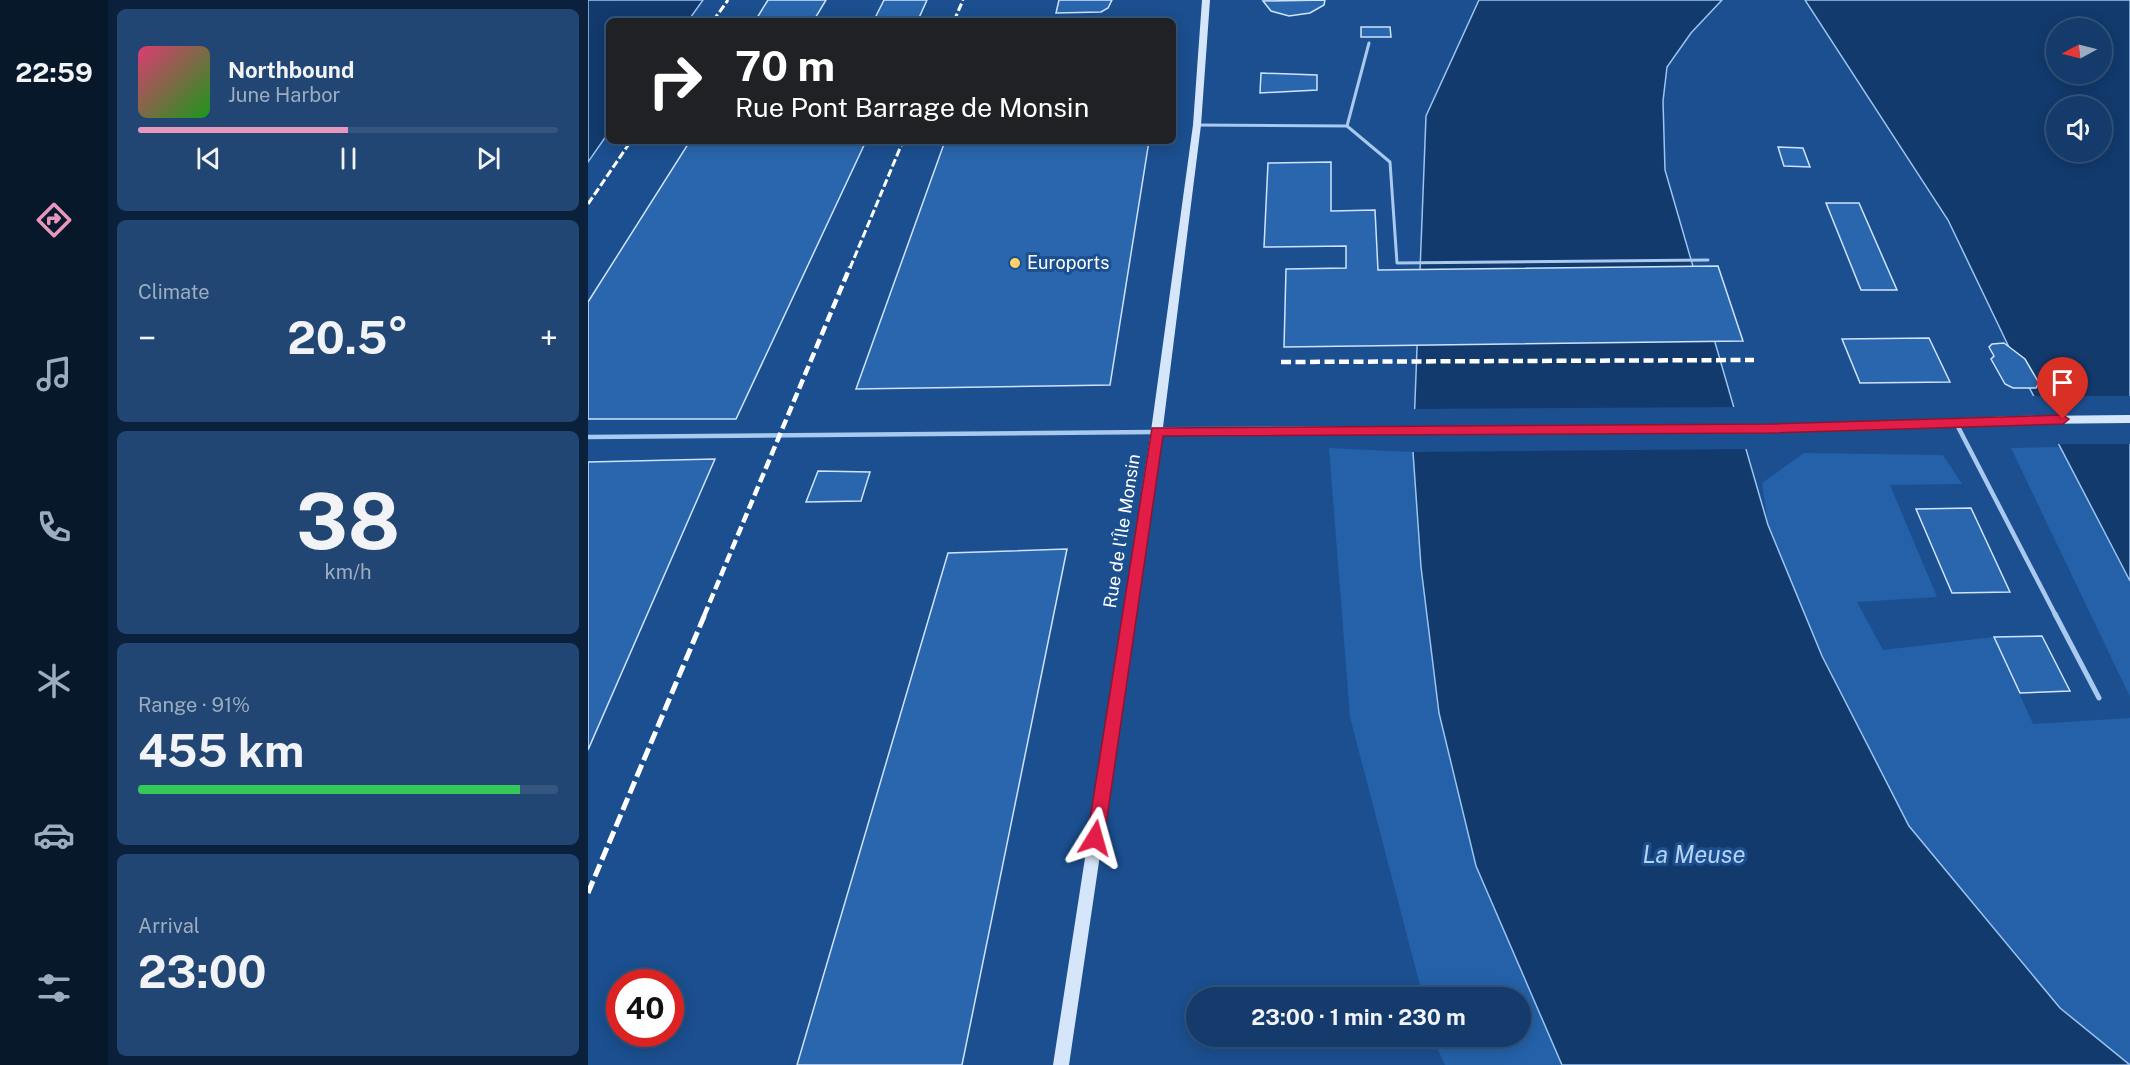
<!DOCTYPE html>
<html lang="en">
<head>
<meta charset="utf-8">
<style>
	:root { --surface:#143b6b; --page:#214673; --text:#f1f3f6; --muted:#9dadc1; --line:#33557e; --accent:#e797bd }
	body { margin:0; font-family:"Public Sans",sans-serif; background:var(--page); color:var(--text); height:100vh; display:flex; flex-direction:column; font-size:22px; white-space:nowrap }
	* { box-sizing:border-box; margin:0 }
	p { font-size:20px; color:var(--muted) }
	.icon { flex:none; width:33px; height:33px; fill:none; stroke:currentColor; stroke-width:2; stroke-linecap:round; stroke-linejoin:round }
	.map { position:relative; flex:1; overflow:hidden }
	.side { display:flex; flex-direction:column; gap:9px; padding:9px; background:#0b203b; width:480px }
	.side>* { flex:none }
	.guide { position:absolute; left:18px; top:18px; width:570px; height:126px; border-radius:9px; box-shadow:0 3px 15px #0003,0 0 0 2px var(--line); background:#202124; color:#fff; overflow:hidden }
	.needle { width:39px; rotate:263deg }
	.tools { position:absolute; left:1458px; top:18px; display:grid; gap:12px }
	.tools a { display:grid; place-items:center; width:66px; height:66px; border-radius:50%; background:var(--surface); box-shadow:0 3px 15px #0003,0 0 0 2px var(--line); font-size:30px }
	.speed { position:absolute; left:18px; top:969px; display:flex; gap:12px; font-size:30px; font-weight:700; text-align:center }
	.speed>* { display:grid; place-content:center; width:78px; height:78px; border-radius:50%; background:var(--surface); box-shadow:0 3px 15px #0003,0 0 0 2px var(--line); line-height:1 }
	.speed .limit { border:9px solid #d22; background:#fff; color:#111 }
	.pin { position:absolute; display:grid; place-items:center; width:51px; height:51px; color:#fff; margin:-62px -26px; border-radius:50% 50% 50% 0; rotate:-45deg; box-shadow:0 0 6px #0007 }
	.pin .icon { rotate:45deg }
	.me { position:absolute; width:66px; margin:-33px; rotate:8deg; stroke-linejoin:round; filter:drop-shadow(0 0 4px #0008) }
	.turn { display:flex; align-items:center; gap:21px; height:126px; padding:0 30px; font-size:27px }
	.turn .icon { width:78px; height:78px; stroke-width:2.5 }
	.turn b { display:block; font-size:42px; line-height:51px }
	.big { font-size:45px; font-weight:700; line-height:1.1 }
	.side .widget { flex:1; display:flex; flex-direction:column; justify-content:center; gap:9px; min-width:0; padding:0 21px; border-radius:9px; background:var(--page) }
	.side .dial { align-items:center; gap:0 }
	.dial b { font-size:78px; line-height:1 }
	.song { display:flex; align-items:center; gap:18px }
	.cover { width:72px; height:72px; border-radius:9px; background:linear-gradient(135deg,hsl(340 70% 55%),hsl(120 70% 35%)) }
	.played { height:6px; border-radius:3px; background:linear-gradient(90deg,var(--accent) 50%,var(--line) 50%) }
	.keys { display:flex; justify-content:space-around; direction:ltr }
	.heat { display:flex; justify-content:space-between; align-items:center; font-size:33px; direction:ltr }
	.charge { height:9px; border-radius:4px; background:linear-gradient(90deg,#34c759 91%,var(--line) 0) }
	.trip { position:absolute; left:598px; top:987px; width:345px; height:60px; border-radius:30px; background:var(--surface); box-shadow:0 3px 15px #0003,0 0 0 2px var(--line); font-weight:700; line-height:60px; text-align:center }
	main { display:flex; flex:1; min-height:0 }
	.tabs { display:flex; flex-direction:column; width:108px; justify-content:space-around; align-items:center; background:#08182b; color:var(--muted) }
	.tabs .icon { width:42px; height:42px }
	.tabs .on { color:var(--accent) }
	.tabs b { font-size:27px; color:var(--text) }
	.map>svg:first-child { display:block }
	.green { fill:#2461a8 }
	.water { fill:#123a6d; stroke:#9cc4f0; stroke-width:1.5; fill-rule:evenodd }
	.pier { fill:#1b4f8f }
	.building { fill:#2a66ad; stroke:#cfe3fa; stroke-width:1.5 }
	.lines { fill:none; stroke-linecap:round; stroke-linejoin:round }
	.lane-far2 { stroke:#a9c9ee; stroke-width:3 }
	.lane-far1 { stroke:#a9c9ee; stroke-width:4.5 }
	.lane { stroke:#a9c9ee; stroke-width:5 }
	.secondary { fill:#d6e6fa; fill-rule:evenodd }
	.rail-far2 { stroke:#fff; stroke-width:3; stroke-dasharray:8 3; stroke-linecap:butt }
	.rail-far1 { stroke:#fff; stroke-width:4.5; stroke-dasharray:10 4.5; stroke-linecap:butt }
	.rail { stroke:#fff; stroke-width:5; stroke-dasharray:13 5; stroke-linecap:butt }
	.route { fill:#e11d48; stroke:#92132f; stroke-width:1.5 }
	.poi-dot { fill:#ffd166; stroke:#1b4f8f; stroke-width:2 }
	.labels { text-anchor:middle; stroke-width:6; stroke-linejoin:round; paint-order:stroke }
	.poi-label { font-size:18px; fill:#fff; stroke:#1b4f8f; text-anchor:start }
	.street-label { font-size:18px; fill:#fff; stroke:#1b4f8f }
	.near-water-label { font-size:24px; font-style:italic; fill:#b5d3f5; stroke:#1b4f8f }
</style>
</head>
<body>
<main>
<nav class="tabs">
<b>22:59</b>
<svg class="icon on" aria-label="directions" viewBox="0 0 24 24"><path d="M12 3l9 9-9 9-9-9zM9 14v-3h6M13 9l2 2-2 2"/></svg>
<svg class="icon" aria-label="music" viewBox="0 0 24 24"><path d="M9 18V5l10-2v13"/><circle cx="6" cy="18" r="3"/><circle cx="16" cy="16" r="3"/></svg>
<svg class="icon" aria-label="phone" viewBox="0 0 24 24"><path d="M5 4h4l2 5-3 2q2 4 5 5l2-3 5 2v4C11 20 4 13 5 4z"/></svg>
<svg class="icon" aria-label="climate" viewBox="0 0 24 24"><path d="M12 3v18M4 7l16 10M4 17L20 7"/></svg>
<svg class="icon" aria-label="car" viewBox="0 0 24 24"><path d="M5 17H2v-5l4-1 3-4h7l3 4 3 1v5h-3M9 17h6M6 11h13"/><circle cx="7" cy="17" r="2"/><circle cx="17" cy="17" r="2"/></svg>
<svg class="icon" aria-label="filters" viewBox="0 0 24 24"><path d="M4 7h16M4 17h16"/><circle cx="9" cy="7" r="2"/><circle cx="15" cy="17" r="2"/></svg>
</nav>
<section class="side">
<div class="widget">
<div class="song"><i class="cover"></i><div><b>Northbound</b><p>June Harbor</p></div></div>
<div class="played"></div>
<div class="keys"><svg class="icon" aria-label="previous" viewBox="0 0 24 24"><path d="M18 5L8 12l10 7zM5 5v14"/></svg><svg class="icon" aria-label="pause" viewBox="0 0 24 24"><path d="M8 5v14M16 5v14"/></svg><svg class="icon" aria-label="next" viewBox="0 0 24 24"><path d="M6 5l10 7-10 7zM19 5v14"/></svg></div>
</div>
<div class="widget"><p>Climate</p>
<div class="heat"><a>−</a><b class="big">20.5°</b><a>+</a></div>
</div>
<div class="widget dial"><b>38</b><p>km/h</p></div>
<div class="widget"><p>Range · 91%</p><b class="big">455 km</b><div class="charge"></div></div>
<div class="widget"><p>Arrival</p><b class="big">23:00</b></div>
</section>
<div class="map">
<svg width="1542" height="1065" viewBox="0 0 1542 1065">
	<rect width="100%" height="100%" fill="#1b4f8f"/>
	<g class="green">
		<polygon points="1472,447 1542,581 1542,697 1423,448"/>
		<polygon points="741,448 825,452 833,567 851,713 888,866 974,1065 857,1065 845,1039 933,1036 933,998 835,997 762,717"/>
		<polygon points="1216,453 1355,455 1374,484 1302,485 1349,597 1269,602 1295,650 1406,637 1445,724 1542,718 1542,1065 1472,1008 1321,826 1234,656 1180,525 1174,483"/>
	</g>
	<g class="water">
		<polygon points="0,0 115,0 100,21 21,21 21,132 0,162"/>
		<polygon points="891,0 1134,0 1103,33 1079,67 1075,101 1077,170 1180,525 1234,656 1321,826 1472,1008 1542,1065 974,1065 888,866 851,713 833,567 825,452 838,116"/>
		<path d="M1217 0H1542V581L1430 366 1360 220ZM1468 28H1514V74H1468ZM1468 106H1514V152H1468Z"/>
	</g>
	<g class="pier">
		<polygon points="1442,396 1542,396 1542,444 1467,444"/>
		<polygon points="1149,407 1161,449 822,452 823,409"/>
	</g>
	<g class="building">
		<polygon points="180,0 238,0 226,20 167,21"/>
		<polygon points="296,0 339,0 330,20 286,20"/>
		<polygon points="471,0 524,0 520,8 513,12 468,13"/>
		<polygon points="737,0 736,5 722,13 701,16 683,11 675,1"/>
		<polygon points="773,27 802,27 803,37 773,37"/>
		<polygon points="673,73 729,75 729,90 672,93"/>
		<polygon points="102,141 278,141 148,419 0,419 0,302"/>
		<polygon points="357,141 561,141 522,385 268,389"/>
		<polygon points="1190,147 1215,148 1222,167 1196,166"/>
		<polygon points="743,162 743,211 787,210 790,270 1130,266 1155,341 696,347 698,269 758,268 758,246 676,247 680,163"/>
		<polygon points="1238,203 1271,203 1309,290 1273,290"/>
		<polygon points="1341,338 1362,382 1272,383 1254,339"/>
		<polygon points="1416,343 1437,359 1451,383 1448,388 1425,388 1417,384 1403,359 1406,356 1401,347 1404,344"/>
		<polygon points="127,459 0,750 0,462"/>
		<polygon points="230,471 282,472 273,501 218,502"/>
		<polygon points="1383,508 1422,592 1364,593 1328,509"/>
		<polygon points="479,549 374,1065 209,1065 360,553"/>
		<polygon points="1454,636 1482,691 1432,693 1406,637"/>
	</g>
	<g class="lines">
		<g class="lane-far2">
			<polyline points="609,125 759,126 781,43"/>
			<polyline points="759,126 802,162 809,263 1120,260"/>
		</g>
		<g class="lane-far1">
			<polyline points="1367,421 1468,616"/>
			<polyline points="0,437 566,432"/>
		</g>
		<polyline class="lane" points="1467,614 1511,698"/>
		<polygon class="secondary" points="614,0 622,0 613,125 575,427 1182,425 1430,416 1542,415 1542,423 1430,424 1182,433 574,435 481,1065 465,1065 563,431 605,125"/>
		<g class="rail-far2">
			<polyline points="125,21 140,0"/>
			<polyline points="366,21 375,0"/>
			<polyline points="0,204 43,141"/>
			<polyline points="262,268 315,141"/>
		</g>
		<g class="rail-far1">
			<polyline points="693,362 1166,360"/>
			<polyline points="116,616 262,267"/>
		</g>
		<polyline class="rail" points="0,893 117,614"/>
	</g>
	<polygon class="route" points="1475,415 1481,419 1475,424 1182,433 575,436 516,838 513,843 507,846 501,843 499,838 564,428 1182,424"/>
	<circle class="poi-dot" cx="427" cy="263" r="6"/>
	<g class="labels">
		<g class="poi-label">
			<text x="439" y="269">Euroports</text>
		</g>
		<g class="street-label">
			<text transform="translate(534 531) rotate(-81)" y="6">Rue de l'Île Monsin</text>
		</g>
		<g class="near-water-label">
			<text x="1106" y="863">La Meuse</text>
		</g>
	</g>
</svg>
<div class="tools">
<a><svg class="needle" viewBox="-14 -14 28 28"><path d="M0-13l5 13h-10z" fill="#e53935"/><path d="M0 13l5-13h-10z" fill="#9dadc1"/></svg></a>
<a><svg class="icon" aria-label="sound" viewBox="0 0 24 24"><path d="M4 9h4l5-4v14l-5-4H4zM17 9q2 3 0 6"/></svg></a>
</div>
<div class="speed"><div class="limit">40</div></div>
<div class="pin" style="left:1475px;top:419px;background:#d93025"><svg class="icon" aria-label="arrive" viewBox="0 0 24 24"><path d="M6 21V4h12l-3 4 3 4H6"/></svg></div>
<svg class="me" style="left:507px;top:838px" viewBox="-20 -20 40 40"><path d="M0-17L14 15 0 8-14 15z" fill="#e11d48" stroke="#fff" stroke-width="4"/></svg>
<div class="trip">23:00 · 1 min · 230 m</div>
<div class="guide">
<div class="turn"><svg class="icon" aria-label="right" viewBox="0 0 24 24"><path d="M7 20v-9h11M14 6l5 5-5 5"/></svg><div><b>70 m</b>Rue Pont Barrage de Monsin</div></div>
</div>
</div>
</main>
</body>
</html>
